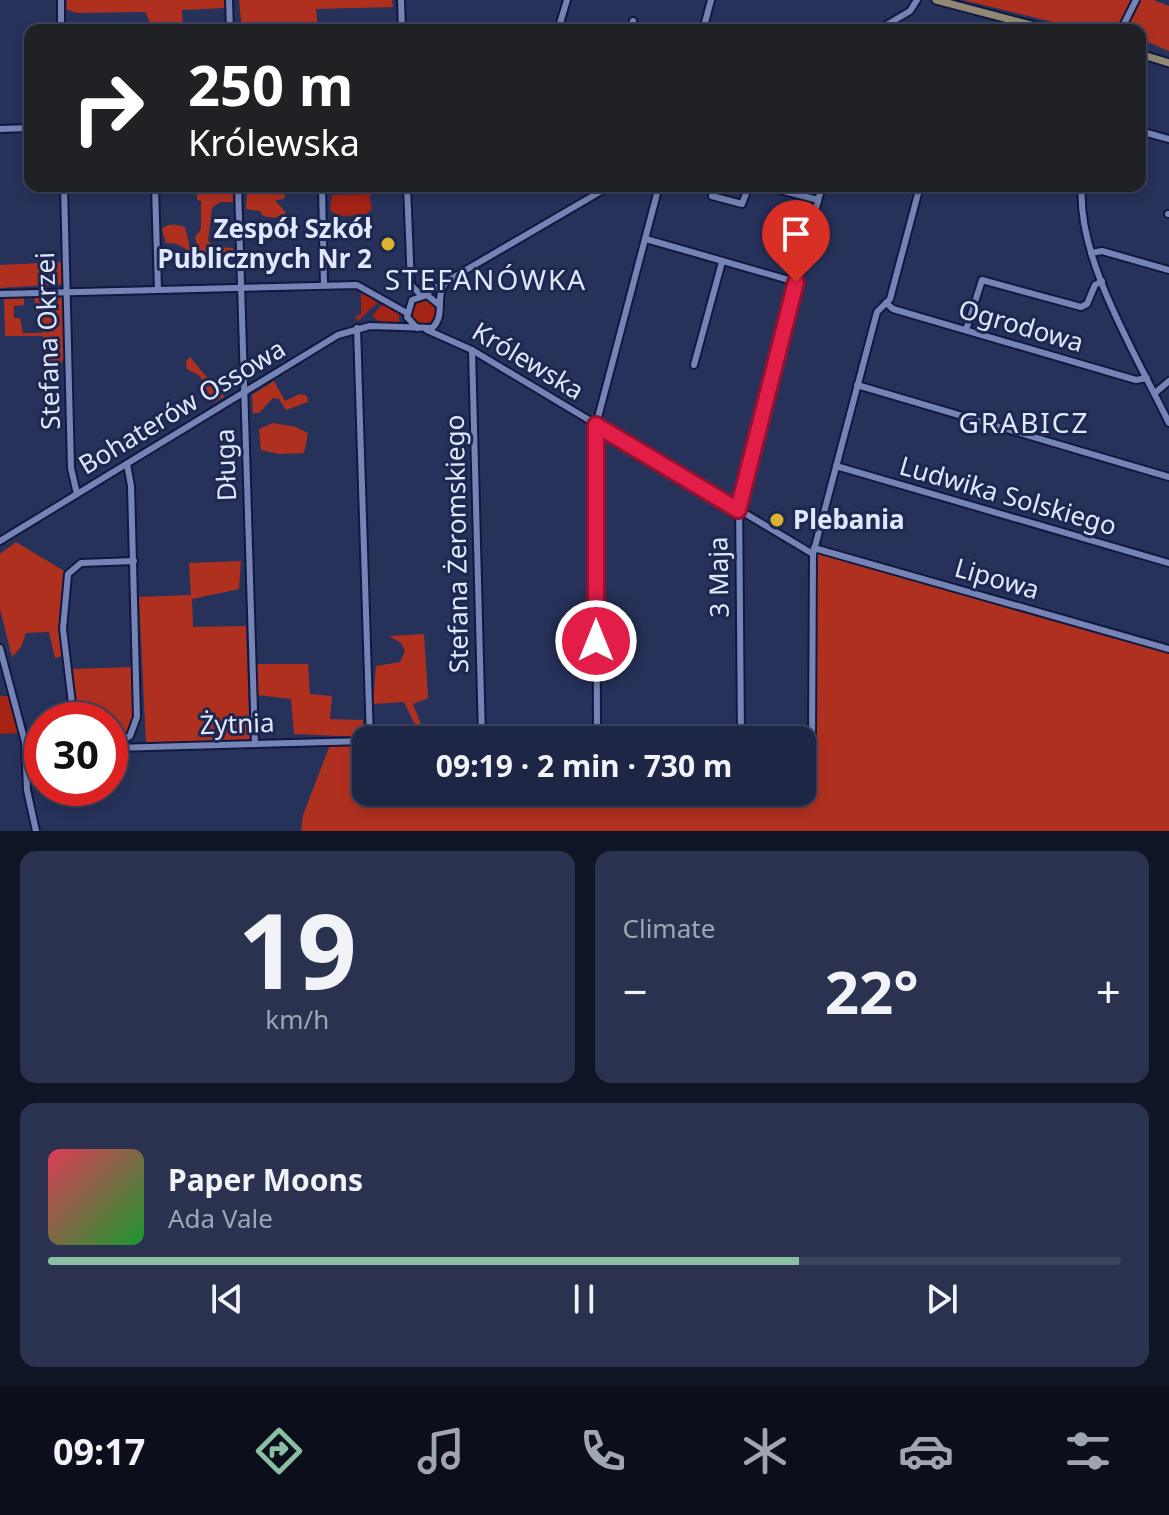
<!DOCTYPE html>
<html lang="en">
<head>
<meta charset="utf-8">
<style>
	:root { --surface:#1d2644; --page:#2a324f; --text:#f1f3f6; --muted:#a0a5b2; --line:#3b435d; --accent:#8abfa5 }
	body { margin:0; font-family:"Noto Sans",sans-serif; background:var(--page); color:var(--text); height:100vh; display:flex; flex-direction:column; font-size:30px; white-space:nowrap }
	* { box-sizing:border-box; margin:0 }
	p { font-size:26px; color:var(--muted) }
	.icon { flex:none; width:44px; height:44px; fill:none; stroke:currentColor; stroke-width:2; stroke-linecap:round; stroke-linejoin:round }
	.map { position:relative; height:831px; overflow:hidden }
	.drawer { display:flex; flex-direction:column; gap:20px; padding:20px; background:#101525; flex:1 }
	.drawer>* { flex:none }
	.top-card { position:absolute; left:24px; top:24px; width:1122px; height:168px; border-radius:16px; box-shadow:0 4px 12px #0003,0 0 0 2px var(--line); background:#202124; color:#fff; overflow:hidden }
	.speed { position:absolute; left:24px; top:702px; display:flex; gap:16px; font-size:40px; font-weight:700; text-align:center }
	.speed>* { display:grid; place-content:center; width:104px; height:104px; border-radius:50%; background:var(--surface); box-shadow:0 4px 12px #0003,0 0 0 2px var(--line); line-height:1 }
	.speed .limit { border:12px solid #d22; background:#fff; color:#111 }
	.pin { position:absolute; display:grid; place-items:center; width:68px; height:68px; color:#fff; margin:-82px -34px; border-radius:50% 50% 50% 0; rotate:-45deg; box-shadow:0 0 8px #0007 }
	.pin .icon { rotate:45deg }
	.me { position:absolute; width:88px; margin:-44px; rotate:0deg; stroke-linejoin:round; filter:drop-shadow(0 0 6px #0008) }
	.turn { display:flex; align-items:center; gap:28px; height:168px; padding:0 32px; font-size:36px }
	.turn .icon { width:104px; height:104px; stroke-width:2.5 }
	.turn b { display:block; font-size:56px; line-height:68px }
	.big { font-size:60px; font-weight:700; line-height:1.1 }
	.drawer .widget { flex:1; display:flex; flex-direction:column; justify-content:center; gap:12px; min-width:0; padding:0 28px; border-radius:16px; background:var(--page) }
	.drawer .dial { align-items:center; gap:0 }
	.dial b { font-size:104px; line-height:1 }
	.song { display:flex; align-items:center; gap:24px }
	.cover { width:96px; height:96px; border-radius:12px; background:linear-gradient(135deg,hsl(350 70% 55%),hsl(130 70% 35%)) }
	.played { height:8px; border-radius:4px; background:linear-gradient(90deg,var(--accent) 70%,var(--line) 70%) }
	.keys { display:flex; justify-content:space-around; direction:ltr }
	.heat { display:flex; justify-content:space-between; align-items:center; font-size:44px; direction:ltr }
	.drawer .tiles { flex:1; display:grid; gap:20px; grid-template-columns:1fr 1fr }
	.widget:last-child { grid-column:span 2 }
	.trip { position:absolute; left:352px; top:726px; width:464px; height:80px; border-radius:16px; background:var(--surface); box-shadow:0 4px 12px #0003,0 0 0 2px var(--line); font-weight:700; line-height:80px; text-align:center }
	.tabs { display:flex; height:128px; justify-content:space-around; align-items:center; background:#0c0f1b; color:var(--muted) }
	.tabs .icon { width:56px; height:56px }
	.tabs .active { color:var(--accent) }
	.tabs b { font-size:36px; color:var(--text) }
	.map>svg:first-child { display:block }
	.green { fill:#a42315 }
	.forest { fill:#b03020 }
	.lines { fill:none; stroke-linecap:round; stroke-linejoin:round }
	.minor-casing { stroke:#10183f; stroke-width:10 }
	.major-casing { stroke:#10183f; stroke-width:11 }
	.minor { stroke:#7584b4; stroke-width:6 }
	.major { stroke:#908873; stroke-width:7 }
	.route-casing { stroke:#92132f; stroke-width:20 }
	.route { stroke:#e11d48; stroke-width:14 }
	.poi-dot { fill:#dab333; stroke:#1d2750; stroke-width:3 }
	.labels { text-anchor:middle; stroke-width:6; stroke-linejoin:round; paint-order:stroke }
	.poi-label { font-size:26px; font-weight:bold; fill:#e0e8fd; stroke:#1d2750; text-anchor:end }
	.street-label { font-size:26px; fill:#e0e8fd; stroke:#1d2750 }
	.neighbourhood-label { font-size:28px; letter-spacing:2px; fill:#e0e8fd; stroke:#1d2750 }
</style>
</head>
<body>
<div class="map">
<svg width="1169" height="831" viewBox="0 0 1169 831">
	<rect width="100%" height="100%" fill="#27325b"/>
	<g class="green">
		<polygon points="372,194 369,197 372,208 366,215 339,216 330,210 332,195"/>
		<polygon points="353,287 379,301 358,321 355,317 361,314 361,289"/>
		<circle cx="424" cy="313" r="14"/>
		<polygon points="385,301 399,310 399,322 381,323 372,316"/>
		<polygon points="0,696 9,696 21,733 0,734"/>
	</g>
	<g class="forest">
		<polygon points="67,0 225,0 225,8 182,10 183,30 154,30 145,12 77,13 66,9"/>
		<polygon points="239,0 392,0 393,7 316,9 318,30 242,30"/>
		<polygon points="963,0 1153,0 1169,6 1169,51 1141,39 1140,30 1131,22 1100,23 1097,27 1084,22 1076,26 1061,24"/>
		<path d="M228 186 233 189V202H220L212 208 208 241 216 247 233 248 234 255 225 252 214 255 206 265 200 264C189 252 183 242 166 243L162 229C169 223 176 224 185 227L190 248 198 249 195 237 201 229V201L197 200V191Z"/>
		<polygon points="267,186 272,192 277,190 285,195 284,199 275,200 286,213 274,218 263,216 260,211 246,209 247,191"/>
		<polygon points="61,262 65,284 0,288 0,265"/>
		<polygon points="63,296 65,356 61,364 46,362 43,336 5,336 4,299 24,298 24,305 14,306 14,318 20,318 23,333 42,333 34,297"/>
		<polygon points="190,357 210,381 238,376 239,386 231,382 220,389 224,397 213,403 200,376 187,369 186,361"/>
		<polygon points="274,381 285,401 300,394 307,396 308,402 286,410 279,399 273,398 259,413 253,413 252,395"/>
		<polygon points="273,423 296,427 308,433 304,453 279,454 261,450 259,429"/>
		<polygon points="16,542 64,571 62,656 55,658 49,632 26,633 21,647 12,657 0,609 0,554"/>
		<polygon points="816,551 1169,650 1169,831 301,831 303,815 330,745 366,744 366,792 802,792 802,743 813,743"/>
		<polygon points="241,561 239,589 192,599 193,627 246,626 250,741 146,744 139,597 191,595 189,563"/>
		<polygon points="424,634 428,698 413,704 424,732 419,733 404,702 373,704 376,666 400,662 405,651 401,643 389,636"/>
		<polygon points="255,664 308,664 310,694 332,696 330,719 363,720 363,737 294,734 291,699 257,695"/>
		<polygon points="132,667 134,720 129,731 110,736 110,720 76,720 70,669"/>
		<polygon points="487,734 731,740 418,740"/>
	</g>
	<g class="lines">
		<g class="minor-casing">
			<g id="minor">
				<polyline points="229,0 230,30"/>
				<polyline points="401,0 402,30"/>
				<polyline points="61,30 61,0"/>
				<polyline points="558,30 567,0"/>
				<polyline points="631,30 633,21"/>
				<polyline points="703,30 711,0"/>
				<polyline points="878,30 910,11 917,0"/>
				<polyline points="1121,30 1136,0"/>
				<polyline points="0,129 30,128"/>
				<polyline points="1140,131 1169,139"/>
				<polyline points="64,186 71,468 77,494"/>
				<polyline points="155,186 158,290"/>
				<polyline points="238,186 255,744"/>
				<polyline points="322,186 324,285"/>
				<polyline points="407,186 411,285 421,295"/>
				<polyline points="765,186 818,200"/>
				<path d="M1082 186C1076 258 1138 358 1169 423"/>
				<polyline points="712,196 742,204 749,186"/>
				<polyline points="1168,214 1169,214"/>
				<polyline points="646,239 796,282"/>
				<polyline points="1091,253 1102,251 1169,270"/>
				<polyline points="0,294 357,285 407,313"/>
				<polyline points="423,295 610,186"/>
				<polyline points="886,303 893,309 1136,380 1147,378"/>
				<polyline points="357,328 370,740"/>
				<polyline points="417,328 407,317 412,300 427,295 438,304"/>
				<polyline points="427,330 472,350 813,554"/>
				<polyline points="966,330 982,280 1081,307 1087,304 1095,285 1102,281"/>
				<polyline points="472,350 482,737"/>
				<polyline points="694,365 722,262"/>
				<polyline points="857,385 1169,477"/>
				<polyline points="1155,393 1169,381"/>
				<polyline points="836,466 1169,563"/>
				<path d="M0 541 338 335 370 326 432 328C447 315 433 296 447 281"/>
				<polyline points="814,548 1169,649"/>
				<polyline points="0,648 25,742 27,790 36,831"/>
				<polyline points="74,720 63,629 68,574 81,563 134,561"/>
				<polyline points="597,735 596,425 659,186"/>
				<polyline points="741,738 739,497 822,186"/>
				<polyline points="387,740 636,734 785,740"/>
				<polyline points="802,741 812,741 813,554 877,312 890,299 920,186"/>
				<polyline points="110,748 130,736 137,717 131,486 127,464"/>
				<polyline points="114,748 366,741"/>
				<polyline points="26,750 42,750"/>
			</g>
		</g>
		<g class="major-casing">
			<g id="major">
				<polyline points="936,0 1050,30"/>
				<polyline points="1140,54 1169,63"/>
			</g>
		</g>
		<use href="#minor" class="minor"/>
		<use href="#major" class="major"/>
	</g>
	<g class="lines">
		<g class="route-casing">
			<polyline id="route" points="596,641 596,425 738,510 796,282"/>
		</g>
		<use href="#route" class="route"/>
	</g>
	<g class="poi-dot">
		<circle cx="388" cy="244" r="8"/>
		<circle cx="777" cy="520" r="8"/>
	</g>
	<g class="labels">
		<g class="poi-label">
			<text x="372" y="238">Zespół Szkół<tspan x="372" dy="30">Publicznych Nr 2</tspan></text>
			<text x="793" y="529" text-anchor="start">Plebania</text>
		</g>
		<g class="street-label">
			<text transform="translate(1021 326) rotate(16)" y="9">Ogrodowa</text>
			<text transform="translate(48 341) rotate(-92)" y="9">Stefana Okrzei</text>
			<text transform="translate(528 361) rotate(31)" y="9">Królewska</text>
			<text transform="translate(182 407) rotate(-31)" y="9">Bohaterów Ossowa</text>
			<text transform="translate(226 465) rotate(-92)" y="9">Długa</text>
			<text transform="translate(1008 496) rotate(16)" y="9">Ludwika Solskiego</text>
			<text transform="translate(457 544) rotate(-91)" y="9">Stefana Żeromskiego</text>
			<text transform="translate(719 577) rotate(-91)" y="9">3 Maja</text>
			<text transform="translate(997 579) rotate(16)" y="9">Lipowa</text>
			<text transform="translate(237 724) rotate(-2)" y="9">Żytnia</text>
		</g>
		<g class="neighbourhood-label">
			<text x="486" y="290">STEFANÓWKA</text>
			<text x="1024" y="433">GRABICZ</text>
		</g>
	</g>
</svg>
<div class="speed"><div class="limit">30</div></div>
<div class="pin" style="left:796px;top:282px;background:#d93025"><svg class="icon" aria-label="arrive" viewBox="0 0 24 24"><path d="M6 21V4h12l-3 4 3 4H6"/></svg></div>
<svg class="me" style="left:596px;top:641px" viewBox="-20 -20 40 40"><circle r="17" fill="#e11d48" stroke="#fff" stroke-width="3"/><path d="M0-11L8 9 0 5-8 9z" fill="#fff"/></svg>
<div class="trip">09:19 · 2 min · 730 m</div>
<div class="top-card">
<div class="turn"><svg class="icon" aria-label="right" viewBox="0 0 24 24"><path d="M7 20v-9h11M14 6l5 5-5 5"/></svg><div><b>250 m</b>Królewska</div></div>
</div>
</div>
<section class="drawer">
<div class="tiles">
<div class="widget dial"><b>19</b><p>km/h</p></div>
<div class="widget"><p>Climate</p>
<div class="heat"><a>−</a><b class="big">22°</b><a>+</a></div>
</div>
<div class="widget">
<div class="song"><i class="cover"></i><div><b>Paper Moons</b><p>Ada Vale</p></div></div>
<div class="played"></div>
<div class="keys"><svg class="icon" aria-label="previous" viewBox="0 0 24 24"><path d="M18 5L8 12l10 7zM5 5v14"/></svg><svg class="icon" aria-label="pause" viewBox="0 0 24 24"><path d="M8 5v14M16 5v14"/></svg><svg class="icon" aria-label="next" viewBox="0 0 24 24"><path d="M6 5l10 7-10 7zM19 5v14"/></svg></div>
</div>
</div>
</section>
<nav class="tabs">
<b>09:17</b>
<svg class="icon active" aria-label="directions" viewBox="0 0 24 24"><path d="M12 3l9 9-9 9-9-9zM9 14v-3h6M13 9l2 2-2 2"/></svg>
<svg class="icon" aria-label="music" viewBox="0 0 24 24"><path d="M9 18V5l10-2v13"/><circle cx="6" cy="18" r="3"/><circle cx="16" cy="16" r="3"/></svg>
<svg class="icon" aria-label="phone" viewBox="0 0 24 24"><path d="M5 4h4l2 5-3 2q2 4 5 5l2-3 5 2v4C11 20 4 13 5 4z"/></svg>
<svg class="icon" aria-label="climate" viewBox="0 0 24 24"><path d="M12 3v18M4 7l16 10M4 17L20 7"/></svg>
<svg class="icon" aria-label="car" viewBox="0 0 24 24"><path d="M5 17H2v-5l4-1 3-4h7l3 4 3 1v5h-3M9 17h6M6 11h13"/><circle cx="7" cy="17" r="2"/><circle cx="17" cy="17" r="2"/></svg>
<svg class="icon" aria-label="filters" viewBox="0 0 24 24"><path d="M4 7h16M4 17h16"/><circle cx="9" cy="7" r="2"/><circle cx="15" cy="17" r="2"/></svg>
</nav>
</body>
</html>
